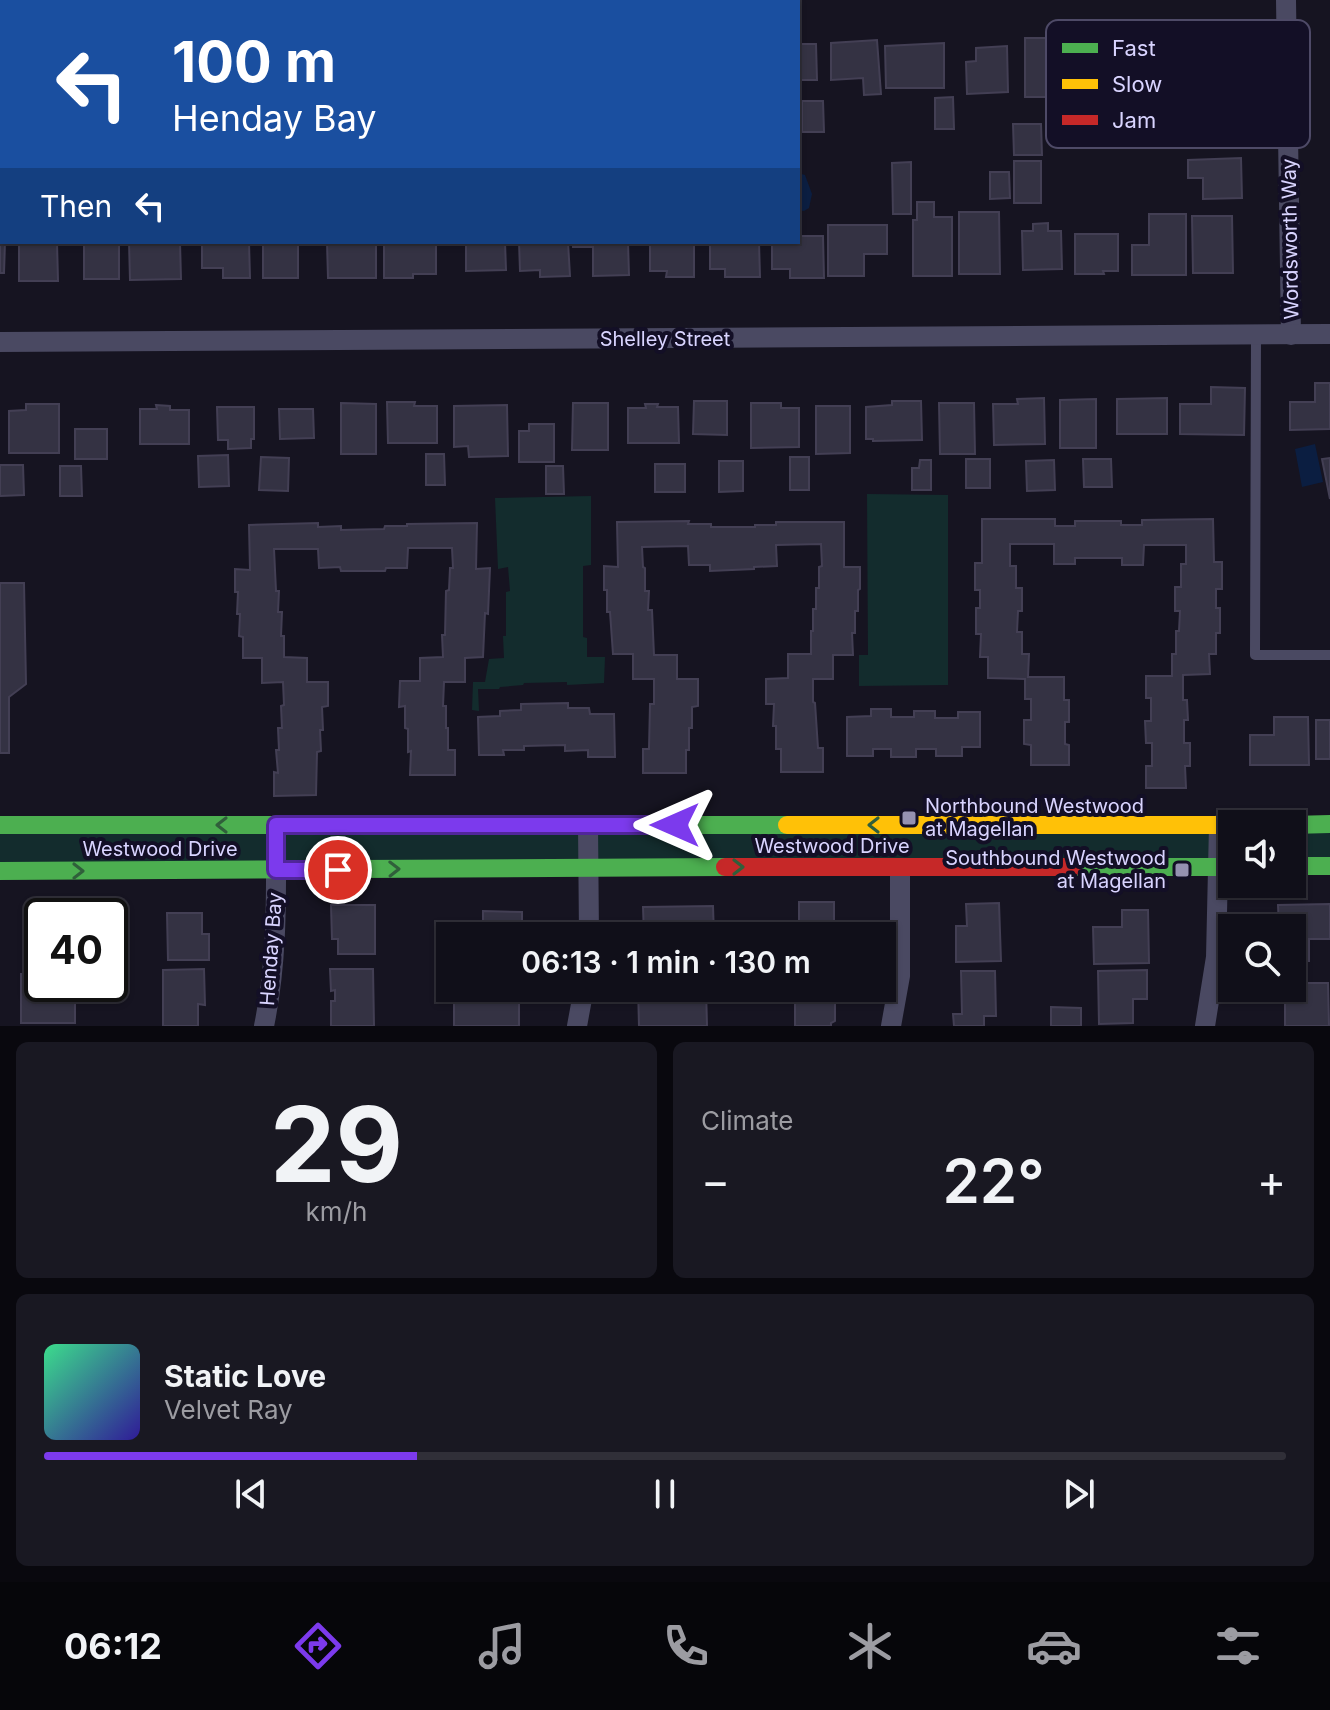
<!DOCTYPE html>
<html lang="en">
<head>
<meta charset="utf-8">
<style>
	:root { --surface:#100f19; --page:#191822; --text:#f1f3f6; --muted:#9c9ca2; --line:#302f38; --accent:#7c3aed }
	body { margin:0; font-family:Inter,sans-serif; background:var(--page); color:var(--text); height:100vh; display:flex; flex-direction:column; font-size:30px; white-space:nowrap }
	* { box-sizing:border-box; margin:0 }
	p { font-size:26px; color:var(--muted) }
	.icon { flex:none; width:44px; height:44px; fill:none; stroke:currentColor; stroke-width:2; stroke-linecap:round; stroke-linejoin:round }
	.map { position:relative; height:1026px; overflow:hidden }
	.side { display:flex; flex-direction:column; gap:16px; padding:16px; background:#09080e; flex:1 }
	.side>* { flex:none }
	.guide { position:absolute; left:0px; top:0px; width:800px; height:244px; box-shadow:0 2px 6px #0004,0 0 0 2px var(--line); background:#1a4fa0; color:#fff; overflow:hidden }
	.fabs { position:absolute; left:1218px; top:810px; display:grid; gap:16px }
	.fabs a { display:grid; place-items:center; width:88px; height:88px; border-radius:0px; background:var(--surface); box-shadow:0 2px 6px #0004,0 0 0 2px var(--line); font-size:40px }
	.speed { position:absolute; left:24px; top:898px; display:flex; gap:16px; font-size:40px; font-weight:700; text-align:center }
	.speed>* { display:grid; place-content:center; width:104px; height:104px; border-radius:50%; background:var(--surface); box-shadow:0 2px 6px #0004,0 0 0 2px var(--line); line-height:1 }
	.speed .limit { border:4px solid #111; border-radius:12px; background:#fff; color:#111 }
	.pin { position:absolute; display:grid; place-items:center; width:68px; height:68px; color:#fff; margin:-34px; border:4px solid #fff; border-radius:50%; box-shadow:0 2px 8px #0007 }
	.me { position:absolute; width:88px; margin:-44px; rotate:270deg; stroke-linejoin:round; filter:drop-shadow(0 0 6px #0008) }
	.turn { display:flex; align-items:center; gap:28px; height:168px; padding:0 40px; font-size:36px }
	.turn .icon { width:104px; height:104px; stroke-width:2.5 }
	.turn b { display:block; font-size:56px; line-height:68px }
	.then { display:flex; align-items:center; height:76px; padding:0 40px; background:#0003; gap:16px; font-size:30px }
	.big { font-size:60px; font-weight:600; line-height:1.1 }
	.side .widget { flex:1; display:flex; flex-direction:column; justify-content:center; gap:12px; min-width:0; padding:0 28px; border-radius:12px; background:var(--page) }
	.side .dial { align-items:center; gap:0 }
	.dial b { font-size:104px; line-height:1 }
	.song { display:flex; align-items:center; gap:24px }
	.cover { width:96px; height:96px; border-radius:12px; background:linear-gradient(135deg,hsl(150 70% 55%),hsl(250 70% 35%)) }
	.played { height:8px; border-radius:4px; background:linear-gradient(90deg,var(--accent) 30%,var(--line) 30%) }
	.keys { display:flex; justify-content:space-around; direction:ltr }
	.heat { display:flex; justify-content:space-between; align-items:center; font-size:44px; direction:ltr }
	.side .tiles { flex:1; display:grid; gap:16px; grid-template-columns:1fr 1fr }
	.widget:last-child { grid-column:span 2 }
	.trip { position:absolute; left:436px; top:922px; width:460px; height:80px; border-radius:0px; background:var(--surface); box-shadow:0 2px 6px #0004,0 0 0 2px var(--line); font-weight:600; line-height:80px; text-align:center }
	.dock { display:flex; height:128px; justify-content:space-around; align-items:center; background:#06060a; color:var(--muted) }
	.dock .icon { width:56px; height:56px }
	.dock .on { color:var(--accent) }
	.dock b { font-size:36px; color:var(--text) }
	.map>svg:first-child { display:block }
	.green { fill:#132c2d }
	.water { fill:#0b1e41 }
	.building { fill:#343243; stroke:#433f54; stroke-width:2 }
	.lines { fill:none; stroke-linecap:round; stroke-linejoin:round }
	.lane { stroke:#4a4962; stroke-width:10 }
	.street { stroke:#4a4962; stroke-width:20 }
	.fast { stroke:#4caf50; stroke-width:18 }
	.slow { stroke:#ffc107; stroke-width:18 }
	.jam { stroke:#c62828; stroke-width:18 }
	.oneway { stroke:#305f3b }
	.route-casing { stroke:#51269a; stroke-width:20 }
	.route { stroke:#7c3aed; stroke-width:14 }
	.poi-dot { fill:#9591b1; stroke:#130f26; stroke-width:3 }
	.labels { text-anchor:middle; stroke-width:8; stroke-linejoin:round; paint-order:stroke }
	.street-label { font-size:20px; fill:#d9d4ff; stroke:#130f26 }
	.poi-label { font-size:20px; fill:#d9d4ff; stroke:#130f26; text-anchor:start }
	.key { fill:#130f26; stroke:#4e4a67; stroke-width:2 }
	.key-label { font-size:22px; fill:#d9d4ff }
</style>
</head>
<body>
<div class="map">
<svg width="1330" height="1026" viewBox="0 0 1330 1026">
	<rect width="100%" height="100%" fill="#161421"/>
	<g class="green">
		<polygon points="867,494 948,495 948,685 859,686 859,655 868,655"/>
		<polygon points="591,496 591,565 583,566 583,637 587,638 587,657 605,657 604,683 567,685 567,682 524,683 523,685 500,687 499,689 478,689 479,711 472,710 473,682 485,682 489,659 504,658 503,636 506,636 506,592 510,591 508,567 498,569 495,498"/>
		<polygon points="1330,824 1330,866 1292,866 1292,825"/>
		<polygon points="0,825 1232,825 1232,867 0,871"/>
	</g>
	<g class="water">
		<polygon points="798,173 805,175 812,194 809,208 804,211 798,210"/>
		<polygon points="1315,444 1323,482 1302,487 1295,449"/>
	</g>
	<g class="building">
		<rect x="1025" y="38" width="39" height="59"/>
		<polygon points="877,40 881,94 864,95 863,78 831,80 831,43"/>
		<polygon points="944,43 944,88 886,88 885,46"/>
		<polygon points="798,44 816,44 817,80 798,80"/>
		<polygon points="1007,46 1008,92 967,94 966,62 976,61 976,48"/>
		<polygon points="953,97 954,129 935,129 935,98"/>
		<polygon points="802,101 823,101 824,132 802,132"/>
		<polygon points="1013,124 1041,124 1042,155 1014,155"/>
		<polygon points="1241,158 1242,198 1203,199 1203,178 1188,178 1188,160"/>
		<rect x="1014" y="161" width="27" height="42"/>
		<polygon points="911,162 911,214 893,214 892,163"/>
		<polygon points="990,172 1009,172 1010,198 990,199"/>
		<polygon points="917,202 934,202 934,217 952,217 952,276 913,276 913,220 917,220"/>
		<polygon points="959,212 999,212 1000,274 959,274"/>
		<polygon points="1149,214 1186,214 1186,275 1132,275 1132,245 1149,245"/>
		<polygon points="1192,216 1232,216 1233,273 1193,273"/>
		<polygon points="1048,223 1048,231 1061,231 1062,269 1023,270 1022,231 1033,231 1033,224"/>
		<polygon points="828,225 887,225 887,254 864,254 864,276 828,276"/>
		<polygon points="1075,234 1118,234 1118,271 1103,271 1104,274 1075,274"/>
		<polygon points="0,235 2,235 2,242 5,242 4,273 0,273"/>
		<polygon points="798,236 823,236 824,278 790,278 790,269 772,269 772,242 798,242"/>
		<polygon points="19,242 57,242 58,281 19,281"/>
		<rect x="84" y="242" width="35" height="37"/>
		<polygon points="129,242 180,242 181,279 130,280"/>
		<polygon points="202,242 249,242 250,278 223,278 223,268 202,268"/>
		<rect x="263" y="242" width="35" height="36"/>
		<polygon points="327,242 376,242 376,278 328,278"/>
		<polygon points="384,242 436,242 436,274 413,274 413,278 384,278"/>
		<polygon points="466,242 505,242 506,270 466,271"/>
		<polygon points="519,242 568,242 570,276 540,277 540,270 520,271"/>
		<polygon points="573,242 628,242 629,275 593,276 593,247 573,247"/>
		<polygon points="650,242 694,242 694,277 666,277 667,271 650,271"/>
		<polygon points="710,242 759,242 760,277 725,277 725,269 710,269"/>
		<polygon points="1315,383 1330,383 1330,429 1290,430 1290,402 1315,402"/>
		<polygon points="1211,387 1245,388 1244,435 1180,434 1180,404 1211,404"/>
		<polygon points="1044,398 1045,444 994,445 993,404 1018,404 1017,399"/>
		<polygon points="1167,398 1167,434 1117,434 1117,399"/>
		<polygon points="1096,399 1096,448 1060,448 1060,400"/>
		<polygon points="694,401 727,401 727,435 693,434"/>
		<polygon points="892,401 921,401 922,440 873,441 873,439 866,439 866,407 892,405"/>
		<polygon points="387,402 415,402 414,406 437,406 437,443 388,443"/>
		<polygon points="341,403 376,404 376,454 341,454"/>
		<polygon points="573,403 608,403 608,450 572,450"/>
		<polygon points="751,403 781,403 781,408 799,408 799,447 751,448"/>
		<polygon points="939,403 974,403 975,454 940,454"/>
		<polygon points="26,404 59,404 59,453 9,453 9,411 26,410"/>
		<polygon points="645,404 658,404 657,407 678,407 679,443 628,443 628,408 646,408"/>
		<polygon points="156,405 170,406 170,410 189,410 189,444 140,444 140,409 157,409"/>
		<polygon points="507,405 508,456 469,457 468,446 454,447 454,406"/>
		<polygon points="816,406 850,406 850,453 816,454"/>
		<polygon points="217,407 254,407 254,439 251,439 251,448 228,449 228,440 218,440"/>
		<polygon points="279,409 313,409 314,438 280,439"/>
		<polygon points="529,424 554,424 554,462 519,462 519,431 529,431"/>
		<rect x="75" y="429" width="32" height="30"/>
		<polygon points="426,454 444,454 445,485 426,485"/>
		<polygon points="228,455 229,486 199,487 198,456"/>
		<polygon points="261,457 289,458 288,491 259,490"/>
		<rect x="790" y="457" width="19" height="33"/>
		<polygon points="1330,458 1330,499 1322,459"/>
		<rect x="966" y="459" width="24" height="29"/>
		<polygon points="1083,459 1111,459 1112,487 1084,487"/>
		<polygon points="920,460 931,460 931,490 912,490 912,468 919,468"/>
		<polygon points="1054,460 1055,490 1027,491 1026,461"/>
		<polygon points="719,461 743,461 743,491 719,492"/>
		<rect x="655" y="464" width="30" height="28"/>
		<polygon points="0,465 23,465 24,495 0,496"/>
		<polygon points="60,466 81,466 82,496 60,496"/>
		<polygon points="546,466 563,466 564,494 546,494"/>
		<polygon points="982,519 1055,519 1055,526 1075,526 1075,521 1121,521 1121,525 1142,525 1142,520 1213,519 1214,562 1222,562 1222,589 1216,589 1216,608 1220,608 1220,633 1216,633 1216,654 1209,654 1210,674 1183,675 1183,700 1187,700 1188,720 1184,720 1184,743 1190,743 1190,766 1185,766 1186,788 1146,788 1146,766 1152,766 1152,743 1146,743 1145,721 1151,721 1151,698 1146,698 1146,676 1172,676 1172,654 1176,654 1176,631 1179,631 1180,611 1175,611 1175,587 1181,587 1181,564 1186,564 1186,545 1144,545 1143,565 1122,565 1122,558 1075,558 1075,564 1054,564 1054,544 1010,544 1010,566 1016,566 1016,588 1022,588 1022,611 1018,611 1017,632 1022,632 1022,654 1029,654 1028,677 1064,677 1064,700 1069,700 1069,722 1065,722 1065,744 1069,745 1069,765 1031,765 1031,745 1024,744 1024,720 1031,720 1031,699 1025,699 1025,679 988,678 988,657 980,657 981,634 976,634 976,608 980,608 980,590 975,590 975,563 982,563"/>
		<polygon points="689,521 688,524 711,524 711,527 755,527 755,525 776,525 776,522 844,522 844,567 860,567 860,589 858,590 858,611 855,611 855,633 852,633 853,655 833,655 833,679 813,679 813,702 815,703 818,748 823,748 823,772 781,772 781,749 776,749 776,726 773,726 774,704 766,704 766,679 788,678 788,654 811,654 811,631 813,631 813,609 816,609 816,588 819,588 819,567 822,566 821,544 776,545 777,566 754,567 754,569 710,571 710,565 689,565 688,546 642,547 643,567 645,568 645,591 649,591 648,610 652,610 654,655 677,655 677,679 698,679 698,706 692,707 692,728 689,728 689,750 686,750 686,773 643,773 643,749 649,749 650,704 654,704 654,679 633,679 633,654 613,654 610,612 607,612 607,590 604,590 604,566 618,567 617,522"/>
		<polygon points="318,523 318,527 341,526 341,530 384,529 385,526 407,526 407,524 477,523 476,569 490,568 488,614 485,613 483,657 465,658 465,682 444,682 443,706 446,706 446,728 448,728 448,750 455,750 455,775 410,775 411,751 408,752 408,729 405,728 405,706 399,707 400,681 420,681 420,658 443,657 442,635 445,635 446,591 449,590 450,568 453,568 452,548 408,548 407,568 386,568 385,571 341,571 340,567 319,568 318,549 274,549 276,591 279,591 278,612 282,612 281,636 284,636 284,657 307,658 307,682 328,682 328,706 322,707 323,730 320,730 321,751 317,752 316,795 274,796 274,772 278,773 276,750 279,750 278,728 282,728 281,706 284,705 283,682 262,683 262,658 243,658 243,637 239,636 240,614 237,614 238,592 235,592 235,569 250,570 249,525"/>
		<polygon points="0,583 24,583 26,684 9,697 9,753 0,753"/>
		<polygon points="568,703 568,708 589,708 590,714 614,714 615,757 588,757 588,750 565,751 565,745 524,746 524,750 503,750 504,755 479,755 478,717 500,716 500,711 521,710 521,704"/>
		<polygon points="871,709 891,709 891,717 914,717 914,711 935,711 935,718 958,718 958,712 980,712 980,747 962,747 962,756 936,756 936,749 916,749 916,757 891,757 891,749 873,749 873,756 847,756 847,717 871,716"/>
		<polygon points="1274,717 1308,717 1309,765 1250,765 1250,735 1274,735"/>
		<rect x="1316" y="720" width="14" height="39"/>
		<polygon points="799,902 834,902 834,928 842,928 842,936 799,936"/>
		<polygon points="999,903 1001,961 956,962 956,926 967,926 966,904"/>
		<polygon points="1330,904 1330,939 1309,939 1309,961 1292,961 1292,928 1279,928 1278,905"/>
		<polygon points="331,905 375,905 375,954 338,954 338,939 332,939"/>
		<polygon points="713,906 714,936 644,936 643,907"/>
		<polygon points="87,910 87,916 42,916 42,947 27,948 26,911"/>
		<polygon points="1122,910 1148,910 1149,963 1094,964 1093,927 1122,927"/>
		<polygon points="483,911 522,912 522,936 483,936"/>
		<polygon points="167,913 202,913 202,934 209,934 209,960 168,960"/>
		<polygon points="204,969 205,1005 198,1004 198,1026 163,1026 163,970"/>
		<polygon points="330,969 373,969 374,1026 331,1026 331,1001 335,1001 335,990 331,991"/>
		<polygon points="1147,970 1147,999 1133,999 1133,1023 1099,1024 1098,971"/>
		<polygon points="961,971 995,971 996,1016 984,1016 984,1026 954,1026 953,1014 962,1014"/>
		<polygon points="21,974 42,974 42,984 75,984 75,1023 21,1023"/>
		<polygon points="1292,983 1328,983 1329,1026 1285,1026 1285,988 1292,988"/>
		<polygon points="482,988 511,988 511,998 519,997 519,1026 454,1026 454,995 482,995"/>
		<polygon points="638,988 706,988 707,1026 639,1026"/>
		<polygon points="795,988 840,988 840,995 835,996 835,1021 831,1023 831,1026 795,1026"/>
		<polygon points="1051,1007 1081,1008 1081,1026 1051,1026"/>
	</g>
	<g class="lines">
		<polyline class="lane" points="1256,335 1255,655 1330,655"/>
		<g class="street">
			<polyline points="1286,0 1291,335"/>
			<polyline points="0,342 1330,334"/>
			<polyline points="588,825 589,936"/>
			<path d="M264 1026C278 959 276 893 276 825"/>
			<polyline points="577,1026 584,988"/>
			<polyline points="891,1026 900,976 900,868"/>
			<polyline points="1205,1026 1216,957 1219,825"/>
		</g>
		<g class="fast">
			<polyline points="0,825 787,825"/>
			<polyline points="1292,825 1330,824"/>
			<polyline points="1292,866 1330,866"/>
			<polyline points="1073,867 1232,867"/>
			<polyline points="0,871 725,867"/>
		</g>
		<polyline class="slow" points="787,825 1232,825"/>
		<polyline class="jam" points="725,867 1073,867"/>
	</g>
	<defs><path id="oneway-chevron" d="M-2-3.5L2.5 0L-2 3.5" fill="none" stroke-width="1.6" stroke-linecap="round" stroke-linejoin="round" transform="scale(2)"/></defs>
	<g class="oneway">
		<use href="#oneway-chevron" transform="translate(222 825) rotate(180)"/>
		<use href="#oneway-chevron" transform="translate(874 825) rotate(-180)"/>
		<use href="#oneway-chevron" transform="translate(738 867)"/>
		<use href="#oneway-chevron" transform="translate(394 869) rotate(-1)"/>
		<use href="#oneway-chevron" transform="translate(78 871)"/>
	</g>
	<g class="lines">
		<g class="route-casing">
			<polyline id="route" points="338,870 276,870 276,825 675,825"/>
		</g>
		<use href="#route" class="route"/>
	</g>
	<g class="poi-dot">
		<rect x="901" y="810" width="16" height="16" rx="4"/>
		<rect x="1174" y="862" width="16" height="16" rx="4"/>
	</g>
	<g class="labels">
		<g class="street-label">
			<text transform="translate(1290 239) rotate(-91)" y="7">Wordsworth Way</text>
			<text x="665" y="346">Shelley Street</text>
			<text x="832" y="853">Westwood Drive</text>
			<text x="160" y="856">Westwood Drive</text>
			<text transform="translate(271 949) rotate(-86)" y="7">Henday Bay</text>
		</g>
		<g class="poi-label">
			<text x="925" y="813">Northbound Westwood<tspan x="925" dy="23">at Magellan</tspan></text>
			<text x="1166" y="865" text-anchor="end">Southbound Westwood<tspan x="1166" dy="23">at Magellan</tspan></text>
		</g>
	</g>
	<rect x="1046" y="20" width="264" height="128" rx="12" class="key"/>
	<rect x="1062" y="43" width="36" height="10" fill="#4caf50"/>
	<rect x="1062" y="79" width="36" height="10" fill="#ffc107"/>
	<rect x="1062" y="115" width="36" height="10" fill="#c62828"/>
	<g class="key-label">
		<text x="1112" y="56">Fast</text>
		<text x="1112" y="92">Slow</text>
		<text x="1112" y="128">Jam</text>
	</g>
</svg>
<div class="fabs">
<a><svg class="icon" aria-label="sound" viewBox="0 0 24 24"><path d="M4 9h4l5-4v14l-5-4H4zM17 9q2 3 0 6"/></svg></a>
<a><svg class="icon" aria-label="search" viewBox="0 0 24 24"><circle cx="10" cy="10" r="6"/><path d="M15 15l6 6"/></svg></a>
</div>
<div class="speed"><div class="limit">40</div></div>
<div class="pin" style="left:338px;top:870px;background:#d93025"><svg class="icon" aria-label="arrive" viewBox="0 0 24 24"><path d="M6 21V4h12l-3 4 3 4H6"/></svg></div>
<svg class="me" style="left:675px;top:825px" viewBox="-20 -20 40 40"><path d="M0-17L14 15 0 8-14 15z" fill="#7c3aed" stroke="#fff" stroke-width="4"/></svg>
<div class="trip">06:13 · 1 min · 130 m</div>
<div class="guide">
<div class="turn"><svg class="icon" aria-label="left" viewBox="0 0 24 24"><path d="M17 20v-9H6M10 6l-5 5 5 5"/></svg><div><b>100 m</b>Henday Bay</div></div>
<div class="then">Then<svg class="icon" aria-label="left" viewBox="0 0 24 24"><path d="M17 20v-9H6M10 6l-5 5 5 5"/></svg></div>
</div>
</div>
<section class="side">
<div class="tiles">
<div class="widget dial"><b>29</b><p>km/h</p></div>
<div class="widget"><p>Climate</p>
<div class="heat"><a>−</a><b class="big">22°</b><a>+</a></div>
</div>
<div class="widget">
<div class="song"><i class="cover"></i><div><b>Static Love</b><p>Velvet Ray</p></div></div>
<div class="played"></div>
<div class="keys"><svg class="icon" aria-label="previous" viewBox="0 0 24 24"><path d="M18 5L8 12l10 7zM5 5v14"/></svg><svg class="icon" aria-label="pause" viewBox="0 0 24 24"><path d="M8 5v14M16 5v14"/></svg><svg class="icon" aria-label="next" viewBox="0 0 24 24"><path d="M6 5l10 7-10 7zM19 5v14"/></svg></div>
</div>
</div>
</section>
<nav class="dock">
<b>06:12</b>
<svg class="icon on" aria-label="directions" viewBox="0 0 24 24"><path d="M12 3l9 9-9 9-9-9zM9 14v-3h6M13 9l2 2-2 2"/></svg>
<svg class="icon" aria-label="music" viewBox="0 0 24 24"><path d="M9 18V5l10-2v13"/><circle cx="6" cy="18" r="3"/><circle cx="16" cy="16" r="3"/></svg>
<svg class="icon" aria-label="phone" viewBox="0 0 24 24"><path d="M5 4h4l2 5-3 2q2 4 5 5l2-3 5 2v4C11 20 4 13 5 4z"/></svg>
<svg class="icon" aria-label="climate" viewBox="0 0 24 24"><path d="M12 3v18M4 7l16 10M4 17L20 7"/></svg>
<svg class="icon" aria-label="car" viewBox="0 0 24 24"><path d="M5 17H2v-5l4-1 3-4h7l3 4 3 1v5h-3M9 17h6M6 11h13"/><circle cx="7" cy="17" r="2"/><circle cx="17" cy="17" r="2"/></svg>
<svg class="icon" aria-label="filters" viewBox="0 0 24 24"><path d="M4 7h16M4 17h16"/><circle cx="9" cy="7" r="2"/><circle cx="15" cy="17" r="2"/></svg>
</nav>
</body>
</html>
